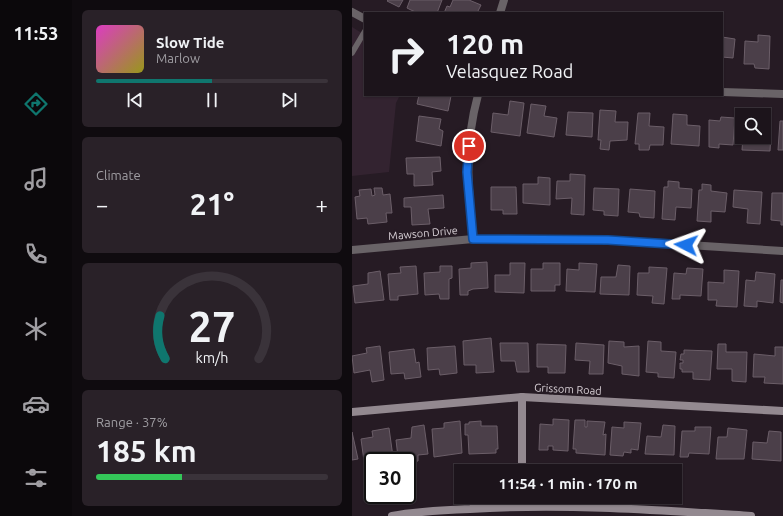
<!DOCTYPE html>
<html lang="en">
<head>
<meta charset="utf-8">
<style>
	:root { --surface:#1c141b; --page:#292128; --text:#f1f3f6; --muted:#a09ea3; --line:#3a333a; --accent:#0f766e }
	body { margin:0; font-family:Ubuntu,sans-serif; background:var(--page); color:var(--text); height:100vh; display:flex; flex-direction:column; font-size:15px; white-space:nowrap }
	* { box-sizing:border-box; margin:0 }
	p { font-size:13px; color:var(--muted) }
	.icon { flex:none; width:22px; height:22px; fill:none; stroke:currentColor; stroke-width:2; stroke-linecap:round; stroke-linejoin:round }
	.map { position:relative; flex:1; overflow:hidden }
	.sheet { display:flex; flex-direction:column; gap:10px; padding:10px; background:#0f0b0f; width:280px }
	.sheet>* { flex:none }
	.hud { position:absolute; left:12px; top:12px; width:359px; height:84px; border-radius:0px; box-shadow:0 1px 3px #0004,0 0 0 1px var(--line); background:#1c141b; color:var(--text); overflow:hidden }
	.fabs { position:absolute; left:383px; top:108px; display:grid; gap:8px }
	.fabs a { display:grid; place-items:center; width:36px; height:36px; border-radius:0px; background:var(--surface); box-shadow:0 1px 3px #0004,0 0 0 1px var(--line); font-size:20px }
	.speed { position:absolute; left:12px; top:452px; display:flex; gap:8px; font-size:20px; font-weight:700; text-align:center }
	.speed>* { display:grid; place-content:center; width:52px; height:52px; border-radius:50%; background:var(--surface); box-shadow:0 1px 3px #0004,0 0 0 1px var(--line); line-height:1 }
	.speed .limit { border:2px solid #111; border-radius:6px; background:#fff; color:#111 }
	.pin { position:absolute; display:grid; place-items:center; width:34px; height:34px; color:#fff; margin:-17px; border:2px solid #fff; border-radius:50%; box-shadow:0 1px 4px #0007 }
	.me { position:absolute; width:44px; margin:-22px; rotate:274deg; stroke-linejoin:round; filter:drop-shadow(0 0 3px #0008) }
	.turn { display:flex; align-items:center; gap:14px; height:84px; padding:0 16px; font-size:18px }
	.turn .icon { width:52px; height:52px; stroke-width:2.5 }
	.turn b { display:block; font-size:28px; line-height:34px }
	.big { font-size:30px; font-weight:600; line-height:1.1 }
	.sheet .widget { flex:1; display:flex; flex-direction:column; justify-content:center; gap:6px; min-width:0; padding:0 14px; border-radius:6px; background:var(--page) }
	.sheet .dial { align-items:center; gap:0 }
	.dial svg { height:104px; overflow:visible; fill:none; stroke:var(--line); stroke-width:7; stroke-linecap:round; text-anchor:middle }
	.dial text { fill:var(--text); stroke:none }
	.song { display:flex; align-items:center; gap:12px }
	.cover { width:48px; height:48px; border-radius:6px; background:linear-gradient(135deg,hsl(310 70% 55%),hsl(60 70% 35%)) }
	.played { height:4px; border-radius:2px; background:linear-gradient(90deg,var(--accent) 50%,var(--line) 50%) }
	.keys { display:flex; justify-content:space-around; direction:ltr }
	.heat { display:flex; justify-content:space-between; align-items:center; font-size:22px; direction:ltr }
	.charge { height:6px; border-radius:3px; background:linear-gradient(90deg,#34c759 37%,var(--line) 0) }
	.trip { position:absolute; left:102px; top:464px; width:228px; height:40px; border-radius:0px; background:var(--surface); box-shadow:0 1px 3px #0004,0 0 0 1px var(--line); font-weight:600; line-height:40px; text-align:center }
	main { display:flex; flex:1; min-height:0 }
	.dock { display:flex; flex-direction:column; width:72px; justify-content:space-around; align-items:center; background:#0b080b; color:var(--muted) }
	.dock .icon { width:28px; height:28px }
	.dock .on { color:var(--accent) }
	.dock b { font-size:18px; color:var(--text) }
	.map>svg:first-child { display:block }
	.built { fill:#332330 }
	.building { fill:#4b3f49; stroke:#6b5e68 }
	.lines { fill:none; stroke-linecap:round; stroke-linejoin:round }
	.lane { stroke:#696367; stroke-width:5.5 }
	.street { stroke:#696367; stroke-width:8 }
	.secondary { stroke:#938990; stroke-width:8 }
	.route-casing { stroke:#114b97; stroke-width:10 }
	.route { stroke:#1a73e8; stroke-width:7 }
	.labels { text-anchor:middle; stroke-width:4; stroke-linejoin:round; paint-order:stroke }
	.street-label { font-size:11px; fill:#d8d0d6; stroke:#261b24 }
</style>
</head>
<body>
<main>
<nav class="dock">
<b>11:53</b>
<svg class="icon on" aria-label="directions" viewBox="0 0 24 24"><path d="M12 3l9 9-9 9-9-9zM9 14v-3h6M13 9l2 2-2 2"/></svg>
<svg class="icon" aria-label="music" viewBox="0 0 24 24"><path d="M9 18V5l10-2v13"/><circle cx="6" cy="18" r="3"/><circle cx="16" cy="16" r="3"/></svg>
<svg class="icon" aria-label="phone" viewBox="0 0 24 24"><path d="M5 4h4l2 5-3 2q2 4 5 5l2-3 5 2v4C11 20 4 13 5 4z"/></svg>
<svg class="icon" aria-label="climate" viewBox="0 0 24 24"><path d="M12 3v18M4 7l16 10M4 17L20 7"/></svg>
<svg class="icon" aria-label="car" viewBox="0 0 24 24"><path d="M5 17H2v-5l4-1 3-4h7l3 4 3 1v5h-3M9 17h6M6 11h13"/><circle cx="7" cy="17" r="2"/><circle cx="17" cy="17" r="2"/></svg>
<svg class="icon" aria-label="filters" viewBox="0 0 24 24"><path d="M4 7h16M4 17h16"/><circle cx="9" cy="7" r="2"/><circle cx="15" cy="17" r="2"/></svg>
</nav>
<section class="sheet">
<div class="widget">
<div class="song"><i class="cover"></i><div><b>Slow Tide</b><p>Marlow</p></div></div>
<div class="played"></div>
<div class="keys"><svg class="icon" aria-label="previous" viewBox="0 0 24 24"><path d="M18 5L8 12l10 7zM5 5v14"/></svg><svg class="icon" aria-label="pause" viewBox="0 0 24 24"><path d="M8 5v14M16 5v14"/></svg><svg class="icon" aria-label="next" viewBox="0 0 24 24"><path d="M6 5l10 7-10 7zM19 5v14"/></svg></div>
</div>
<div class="widget"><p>Climate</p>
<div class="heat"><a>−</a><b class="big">21°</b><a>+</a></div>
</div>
<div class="widget dial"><svg viewBox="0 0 100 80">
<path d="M14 69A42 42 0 1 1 86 69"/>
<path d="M14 69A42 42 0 0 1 10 36" stroke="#0f766e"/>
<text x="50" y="56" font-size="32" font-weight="700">27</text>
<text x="50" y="72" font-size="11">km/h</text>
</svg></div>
<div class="widget"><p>Range · 37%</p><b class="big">185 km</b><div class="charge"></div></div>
</section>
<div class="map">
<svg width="431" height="516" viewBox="0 0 431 516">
	<rect width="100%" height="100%" fill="#261b24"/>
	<polygon class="built" points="0,27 13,35 13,95 48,95 44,103 37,172 0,176"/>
	<g class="building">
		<polygon points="36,0 51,0 47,7 35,1"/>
		<polygon points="58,0 90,0 85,13 66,13 59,10 55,8"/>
		<polygon points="101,0 117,0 129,5 125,13 92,13 95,6 98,7"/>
		<polygon points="406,35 418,36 417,69 403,68 402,64 392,64 393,41 406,42"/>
		<polygon points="370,37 383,39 381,58 370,57"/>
		<polygon points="67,95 99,96 96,111 65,104"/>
		<polygon points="158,101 172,103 168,136 139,132 141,113 156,115"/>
		<polygon points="179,104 194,106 192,116 205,118 202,137 175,133"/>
		<polygon points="248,110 264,111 263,122 276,122 275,140 258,141 257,150 248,149 249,140 246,140"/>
		<polygon points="216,112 241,113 240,137 214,135"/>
		<polygon points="286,113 298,113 297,126 312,127 311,145 298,145 297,150 287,150 287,144 283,144"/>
		<polygon points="321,114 335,115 335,125 348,126 347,146 319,144"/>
		<polygon points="67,116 89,119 87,129 91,131 89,146 64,141"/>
		<polygon points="369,117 383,118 381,145 367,144 367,148 357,147 357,120 368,121"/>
		<polygon points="428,121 431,121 431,150 426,150"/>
		<polygon points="412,133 419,133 418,151 390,150 391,137 412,137"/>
		<polygon points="88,157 89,171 80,172 81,185 62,186 62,174 55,174 54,158"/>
		<polygon points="218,174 233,175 232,215 219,214 220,198 204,199 205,181 218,181"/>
		<polygon points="186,177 198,178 198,205 171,203 171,184 186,184"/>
		<polygon points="316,181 327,182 327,188 340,189 339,208 324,207 323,220 310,219 312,187 316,187"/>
		<polygon points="350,184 359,185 359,191 375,193 373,212 359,211 359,222 345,221 347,190 350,190"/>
		<polygon points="139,187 164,187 165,214 151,214 151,210 139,210"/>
		<polygon points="22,188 30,188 31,195 38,194 40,213 34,213 35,222 16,224 15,218 5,219 3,197 8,196 7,190 19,189 20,196 23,195"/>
		<polygon points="242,188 267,189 266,216 252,215 252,211 241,210"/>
		<polygon points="278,189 303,191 302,218 288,217 287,213 276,212"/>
		<polygon points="382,190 410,192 408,224 395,223 396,209 381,207"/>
		<polygon points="420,193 431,193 431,225 429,225 429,221 419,220"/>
		<polygon points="91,195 92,208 76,209 78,224 60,225 59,207 52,207 52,198"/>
		<polygon points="135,262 136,288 121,289 116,291 116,295 108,295 107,269 119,268 119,263"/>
		<polygon points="158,263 173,263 172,293 143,292 143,275 158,275"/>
		<polygon points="191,263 208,263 208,285 203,285 203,291 179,291 179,269 191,269"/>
		<polygon points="227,263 245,264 243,292 214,291 215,269 227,270"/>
		<polygon points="266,265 278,266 277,295 248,294 249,277 264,277"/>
		<polygon points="64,266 66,294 46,296 46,300 38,300 36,274 49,273 48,267"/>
		<polygon points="88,266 100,266 100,278 97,279 97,299 88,299 87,294 73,295 72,273 88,272"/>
		<polygon points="297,267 315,268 312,304 300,303 301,296 285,295 286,273 297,273"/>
		<polygon points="335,268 351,269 349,296 328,295 328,299 320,299 322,273 334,274"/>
		<polygon points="372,270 387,271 385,307 364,306 365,300 356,300 356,282 372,283"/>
		<polygon points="28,271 32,300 3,303 1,286 16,284 16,273"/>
		<polygon points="404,272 423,274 421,303 405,301 405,307 392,306 394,280 403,281"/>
		<polygon points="429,280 431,280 431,303 428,302"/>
		<polygon points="139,338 142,372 124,373 124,365 112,365 111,341"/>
		<polygon points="257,341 272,342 272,347 287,346 287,376 270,374 270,366 256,363"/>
		<polygon points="296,341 309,342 309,351 324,352 322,378 306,377 306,373 294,372"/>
		<polygon points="148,343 176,343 177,372 165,372 163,361 149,361"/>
		<polygon points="224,343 252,345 251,374 237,374 238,361 223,360"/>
		<polygon points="185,344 214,345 213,373 196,373 196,367 185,367"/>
		<polygon points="366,344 374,344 374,352 395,352 394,382 380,381 380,369 365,369"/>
		<polygon points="28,346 32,380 20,382 18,370 2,373 0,356 15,353 14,348"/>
		<polygon points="103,346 105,373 88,375 87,369 76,370 75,348"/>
		<polygon points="423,347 431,347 431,384 412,383 413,377 401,377 402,354 423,356"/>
		<polygon points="62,349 64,363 67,362 69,377 53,379 52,373 39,374 37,352"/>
		<polygon points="332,350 360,351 358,380 341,379 341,372 330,372 330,369 328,369 328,363 331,363 331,360 328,360 329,354 332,354"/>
		<polygon points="201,419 217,420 216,451 201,450 201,446 196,446 196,450 187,450 188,424 201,425"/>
		<polygon points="223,420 233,420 233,427 235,427 235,421 253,422 251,435 254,434 253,455 224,453 224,449 221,449"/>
		<polygon points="108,421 110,453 82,457 80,429 92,428 92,423"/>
		<polygon points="129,421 129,426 145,426 146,449 144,449 144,453 117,454 116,435 113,435 113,424 117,424 117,422"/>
		<polygon points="272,422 289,423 286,450 279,449 279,453 272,452 271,456 258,455 260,427 272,428"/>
		<polygon points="72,425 76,454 66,455 66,461 60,462 59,456 46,457 44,440 59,438 60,427"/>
		<polygon points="311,425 323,426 322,455 293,454 295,436 309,437"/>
		<polygon points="343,427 359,427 357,454 337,453 336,457 328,457 330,431 343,431"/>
		<polygon points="37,428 41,457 12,461 9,439 21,437 20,431"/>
		<polygon points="376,428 395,430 392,459 364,459 366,437 375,437"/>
		<polygon points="417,431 429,432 429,461 400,459 401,442 415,443"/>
		<polygon points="0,432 6,459 0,460"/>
	</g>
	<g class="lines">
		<polyline class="lane" points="0,53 13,31"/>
		<g class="street">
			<polyline points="0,12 13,19"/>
			<polyline points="148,13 152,0"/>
			<polyline points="370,92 431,94"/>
			<path d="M121 239C116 187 112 146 126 95"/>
			<polyline points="0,250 121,239 256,240 431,251"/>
		</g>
		<g class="secondary">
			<polyline points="170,397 170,471"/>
			<polyline points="0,412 170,397 431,411"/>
			<path d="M40 516C66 511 92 510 118 509 211 503 306 510 399 516"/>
		</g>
	</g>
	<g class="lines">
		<g class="route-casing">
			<polyline id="route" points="117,146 115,172 121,239 256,240 334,245"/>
		</g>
		<use href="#route" class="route"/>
	</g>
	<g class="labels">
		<g class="street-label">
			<text transform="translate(71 233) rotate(-5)" y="4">Mawson Drive</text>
			<text transform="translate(216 389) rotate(3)" y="4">Grissom Road</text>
		</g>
	</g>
</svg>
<div class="fabs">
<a><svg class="icon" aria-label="search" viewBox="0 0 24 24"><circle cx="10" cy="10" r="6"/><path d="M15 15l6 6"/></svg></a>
</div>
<div class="speed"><div class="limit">30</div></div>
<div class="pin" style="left:117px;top:146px;background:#d93025"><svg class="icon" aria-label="arrive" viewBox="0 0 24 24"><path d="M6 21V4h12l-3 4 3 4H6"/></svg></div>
<svg class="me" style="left:334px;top:245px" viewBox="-20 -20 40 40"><path d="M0-17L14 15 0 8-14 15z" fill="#1a73e8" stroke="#fff" stroke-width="4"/></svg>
<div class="trip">11:54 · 1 min · 170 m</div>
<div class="hud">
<div class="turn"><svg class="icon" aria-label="right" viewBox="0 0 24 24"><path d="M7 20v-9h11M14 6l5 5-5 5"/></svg><div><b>120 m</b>Velasquez Road</div></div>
</div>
</div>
</main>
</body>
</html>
